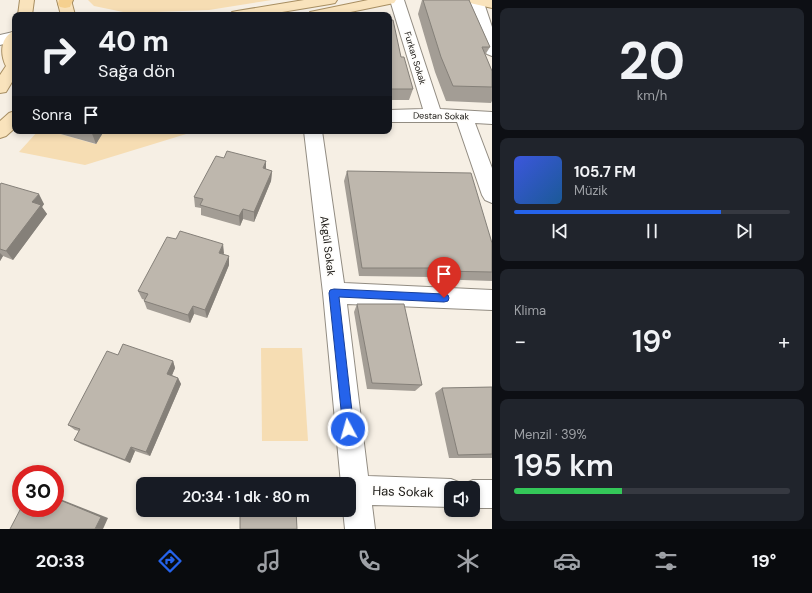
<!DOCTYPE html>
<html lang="tr">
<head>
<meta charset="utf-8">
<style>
	:root { --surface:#171b24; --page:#20242c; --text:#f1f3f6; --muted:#9ea1a6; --line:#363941; --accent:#2563eb }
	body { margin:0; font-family:"DM Sans",sans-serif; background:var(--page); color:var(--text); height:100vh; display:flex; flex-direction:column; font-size:15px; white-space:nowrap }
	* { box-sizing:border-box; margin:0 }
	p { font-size:13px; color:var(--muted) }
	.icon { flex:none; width:22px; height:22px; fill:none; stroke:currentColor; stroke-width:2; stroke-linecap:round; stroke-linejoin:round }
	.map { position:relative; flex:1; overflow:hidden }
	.drawer { display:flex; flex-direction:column; gap:8px; padding:8px; background:#0d0f14; width:320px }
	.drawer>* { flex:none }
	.top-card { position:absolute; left:12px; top:12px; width:380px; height:122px; border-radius:8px; box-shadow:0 2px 6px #0003; background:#171b24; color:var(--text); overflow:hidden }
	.buttons { position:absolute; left:444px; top:481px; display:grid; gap:8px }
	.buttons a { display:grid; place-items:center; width:36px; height:36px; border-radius:8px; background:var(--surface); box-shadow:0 2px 6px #0003; font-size:20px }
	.speed { position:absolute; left:12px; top:465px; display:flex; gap:8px; font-size:20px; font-weight:700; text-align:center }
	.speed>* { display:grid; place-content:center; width:52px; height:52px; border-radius:50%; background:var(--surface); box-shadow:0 2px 6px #0003; line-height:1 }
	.speed .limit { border:6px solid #d22; background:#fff; color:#111 }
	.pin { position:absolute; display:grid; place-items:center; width:34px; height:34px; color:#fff; margin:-41px -17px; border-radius:50% 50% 50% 0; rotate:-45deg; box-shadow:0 0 4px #0007 }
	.pin .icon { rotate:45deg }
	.me { position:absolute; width:44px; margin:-22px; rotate:354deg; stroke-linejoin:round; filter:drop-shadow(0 0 3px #0008) }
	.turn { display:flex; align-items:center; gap:14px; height:84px; padding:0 20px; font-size:18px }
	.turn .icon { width:52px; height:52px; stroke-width:2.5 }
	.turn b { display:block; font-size:28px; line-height:34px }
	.then { display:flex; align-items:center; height:38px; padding:0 20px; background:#0003; gap:8px; font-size:15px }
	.big { font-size:30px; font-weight:600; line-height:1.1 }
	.drawer .card { flex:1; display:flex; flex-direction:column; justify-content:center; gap:6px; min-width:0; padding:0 14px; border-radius:8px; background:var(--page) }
	.drawer .dial { align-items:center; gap:0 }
	.dial b { font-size:52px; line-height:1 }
	.song { display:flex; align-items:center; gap:12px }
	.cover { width:48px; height:48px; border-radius:6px; background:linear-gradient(135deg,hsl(230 70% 55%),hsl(210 70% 35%)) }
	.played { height:4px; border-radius:2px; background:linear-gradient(90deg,var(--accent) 75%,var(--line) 75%) }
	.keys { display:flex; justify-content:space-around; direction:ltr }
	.heat { display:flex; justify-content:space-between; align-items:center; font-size:22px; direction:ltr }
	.charge { height:6px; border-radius:3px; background:linear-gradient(90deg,#34c759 39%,var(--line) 0) }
	.trip { position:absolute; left:136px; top:477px; width:220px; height:40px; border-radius:8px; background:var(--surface); box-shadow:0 2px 6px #0003; font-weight:600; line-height:40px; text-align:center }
	.dock { display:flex; height:64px; justify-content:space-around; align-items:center; background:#090b0e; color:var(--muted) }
	.dock .icon { width:28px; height:28px }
	.dock .active { color:var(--accent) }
	.dock b { font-size:18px; color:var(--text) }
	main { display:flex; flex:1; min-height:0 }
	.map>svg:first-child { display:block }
	.green { fill:#f6ddb3 }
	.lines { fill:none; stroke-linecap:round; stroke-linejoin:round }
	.minor-casing { stroke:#928c82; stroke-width:2 }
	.major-casing { stroke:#a78e62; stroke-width:2 }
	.highway-casing { stroke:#a78e62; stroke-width:2 }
	.minor { fill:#fff; fill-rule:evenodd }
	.major { fill:#f9e3bc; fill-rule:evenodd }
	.highway { fill:#f5d08f; fill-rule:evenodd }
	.wall { fill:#a39d95 }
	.shaded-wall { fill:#858079 }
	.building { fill:#beb7ad; stroke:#858079 }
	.route { fill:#2563eb; stroke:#184099 }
	.labels { text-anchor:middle; stroke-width:3.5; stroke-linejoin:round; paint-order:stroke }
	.far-street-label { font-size:9px; fill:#15130f; stroke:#fefdfb }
	.street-label { font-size:11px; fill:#15130f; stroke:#fefdfb }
	.near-street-label { font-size:13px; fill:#15130f; stroke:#fefdfb }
</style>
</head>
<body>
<main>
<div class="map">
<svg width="492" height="529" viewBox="0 0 492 529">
	<rect width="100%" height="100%" fill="#f6efe4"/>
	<g class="green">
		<polygon points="88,0 272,0 209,10 128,13 94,6"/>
		<polygon points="38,131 50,131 95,144 104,131 196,131 85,165 19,152"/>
		<polygon points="261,348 302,348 308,441 262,441"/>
	</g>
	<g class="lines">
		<g class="minor-casing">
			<g id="minor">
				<polygon points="390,0 404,0 440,109 492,112 492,124 475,123 492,168 492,203 485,200 482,195 457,122 389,122 389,110 423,109"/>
				<polygon points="469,0 483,0 492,27 492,56 487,54 484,51"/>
				<polygon points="13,32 15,33 15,41 0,45 0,35"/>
				<polygon points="304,131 322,131 344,283 492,290 492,310 347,304 368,476 451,479 461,483 462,485 473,480 492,480 492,508 473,508 473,488 451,488 451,507 372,505 375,529 345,529 343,510 349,510 349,484 341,484 323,293"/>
			</g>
		</g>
		<g class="major-casing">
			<g id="major">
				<polygon points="20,0 34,0 32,15 18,15"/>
				<polygon points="57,0 71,0 75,15 61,15"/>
				<polygon points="304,0 337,0 335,3 330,4 264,15 230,15 232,12 237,11"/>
				<polygon points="368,0 396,0 394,3 336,15 308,15 310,12"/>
				<polygon points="468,0 492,0 492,8 470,3"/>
				<path d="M15 31V77L6 92 0 93V75L6 66C0 54 0 36 15 31Z"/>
				<polygon points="15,111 15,128 6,136 0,138 0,121 9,113"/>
			</g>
		</g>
		<g class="highway-casing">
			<polygon id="highway" points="59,0 73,0 70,7 65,8 60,7 58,4"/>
		</g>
		<use href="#minor" class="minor"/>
		<use href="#major" class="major"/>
		<use href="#highway" class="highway"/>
	</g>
	<g class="wall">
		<polygon points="422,0 469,0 490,47 485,55 492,71 492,101 491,103 446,101 435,72 418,14"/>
		<polygon points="389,20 401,57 413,89 409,100 389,100"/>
		<polygon points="50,131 104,131 96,144"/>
		<polygon points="266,169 272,171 271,181 254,222 243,219 240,226 201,215 201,208 195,207 194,197"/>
		<polygon points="347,171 492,243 492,281 432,279 431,277 359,276 344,181"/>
		<polygon points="0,185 44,204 42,207 47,214 13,260 3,256 0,261"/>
		<polygon points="224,253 223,254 229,265 207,318 194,314 190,323 147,309 144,301 145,300 142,299 138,291"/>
		<polygon points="357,304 422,385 415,391 367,389 354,312"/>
		<polygon points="118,355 173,361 175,368 172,375 178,378 181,384 150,456 135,451 130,463 81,444 74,440 79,431 75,430 68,425"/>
		<polygon points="492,387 492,458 449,458 435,393 442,388"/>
	</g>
	<g class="shaded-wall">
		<polygon points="91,131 104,131 96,144"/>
		<polygon points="266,161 266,171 263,168"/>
		<polygon points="272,171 271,181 254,222 254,212"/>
		<polygon points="39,194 44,204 42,207 47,214 13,260 6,251 32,202"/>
		<polygon points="243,209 243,219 240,226 239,216"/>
		<polygon points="223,244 224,253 220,262 219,253"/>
		<polygon points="0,253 3,256 0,261"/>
		<polygon points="229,256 229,265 207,318 205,310"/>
		<polygon points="193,306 194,314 190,323 188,315"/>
		<polygon points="173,361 175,368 170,380 167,374"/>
		<polygon points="178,378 181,384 150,456 146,452"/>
		<polygon points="131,447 135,451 130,463 125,460"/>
		<polygon points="55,497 108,518 103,529 95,529 55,498"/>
	</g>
	<g class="building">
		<polygon points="423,0 469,0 490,47 482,47 492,71 492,87 453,86 441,57"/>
		<polygon points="389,20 393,20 401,57 404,57 413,89 389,89"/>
		<polygon points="227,151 266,161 263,168 272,171 254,212 243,209 239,216 200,205 203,199 194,197 216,156 224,158"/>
		<polygon points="347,171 471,173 492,243 492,272 438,271 437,268 362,268"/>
		<polygon points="1,183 39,194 32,202 41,205 6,251 0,249 0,185"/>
		<polygon points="180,231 223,244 219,253 229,256 205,310 193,306 188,315 144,301 148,294 138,291 167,237 176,239"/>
		<polygon points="357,304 404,304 422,385 372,383"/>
		<polygon points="123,344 173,361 167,374 178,378 146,452 131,447 125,460 74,440 80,429 68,425 107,351 118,355"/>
		<polygon points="492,387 492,454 458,455 442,388"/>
		<polygon points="55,498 101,517 95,529 10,529 21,508 55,508"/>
		<polygon points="240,510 296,510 297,529 240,529"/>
	</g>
	<polygon class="route" points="334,289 444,294 448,295 449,298 448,301 444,302 339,297 354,429 352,433 348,435 345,433 343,429 329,293 330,290"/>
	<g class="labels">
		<g class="far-street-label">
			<text transform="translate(415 58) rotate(73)" y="3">Furkan Sokak</text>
			<text transform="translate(441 116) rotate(1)" y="3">Destan Sokak</text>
		</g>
		<g class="street-label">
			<text transform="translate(328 246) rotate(83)" y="4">Akgül Sokak</text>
		</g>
		<g class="near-street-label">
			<text transform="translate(403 491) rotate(2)" y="5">Has Sokak</text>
		</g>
	</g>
</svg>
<div class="buttons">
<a><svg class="icon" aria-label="sound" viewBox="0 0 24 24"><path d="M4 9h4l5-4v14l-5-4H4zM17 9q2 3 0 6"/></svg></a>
</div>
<div class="speed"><div class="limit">30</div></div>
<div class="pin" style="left:444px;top:298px;background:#d93025"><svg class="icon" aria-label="arrive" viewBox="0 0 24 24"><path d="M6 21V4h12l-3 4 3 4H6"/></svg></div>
<svg class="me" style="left:348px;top:429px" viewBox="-20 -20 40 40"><circle r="17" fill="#2563eb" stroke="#fff" stroke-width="3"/><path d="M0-11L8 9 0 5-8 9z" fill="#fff"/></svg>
<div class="trip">20:34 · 1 dk · 80 m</div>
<div class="top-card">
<div class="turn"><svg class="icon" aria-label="right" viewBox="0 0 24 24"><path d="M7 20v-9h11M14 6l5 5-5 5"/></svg><div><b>40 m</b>Sağa dön</div></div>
<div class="then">Sonra<svg class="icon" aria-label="arrive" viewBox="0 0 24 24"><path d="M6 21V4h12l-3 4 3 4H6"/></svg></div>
</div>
</div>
<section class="drawer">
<div class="card dial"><b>20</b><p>km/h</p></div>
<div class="card">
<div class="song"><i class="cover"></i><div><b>105.7 FM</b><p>Müzik</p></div></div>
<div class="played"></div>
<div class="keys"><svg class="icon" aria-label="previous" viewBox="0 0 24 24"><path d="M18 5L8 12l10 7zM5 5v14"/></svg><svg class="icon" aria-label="pause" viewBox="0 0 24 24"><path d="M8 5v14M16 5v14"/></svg><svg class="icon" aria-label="next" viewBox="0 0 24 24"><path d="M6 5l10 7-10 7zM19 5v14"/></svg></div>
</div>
<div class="card"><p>Klima</p>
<div class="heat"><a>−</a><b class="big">19°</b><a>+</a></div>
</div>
<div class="card"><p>Menzil · 39%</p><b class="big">195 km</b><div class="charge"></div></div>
</section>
</main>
<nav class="dock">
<b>20:33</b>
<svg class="icon active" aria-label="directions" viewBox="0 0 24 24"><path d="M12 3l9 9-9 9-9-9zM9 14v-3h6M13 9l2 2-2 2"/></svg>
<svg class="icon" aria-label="music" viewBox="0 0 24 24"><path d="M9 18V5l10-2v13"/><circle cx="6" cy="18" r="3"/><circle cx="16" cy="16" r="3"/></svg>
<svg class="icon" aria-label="phone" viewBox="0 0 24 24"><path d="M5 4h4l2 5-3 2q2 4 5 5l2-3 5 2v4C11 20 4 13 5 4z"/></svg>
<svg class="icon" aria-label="climate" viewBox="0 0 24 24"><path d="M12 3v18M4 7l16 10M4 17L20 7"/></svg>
<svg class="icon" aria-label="car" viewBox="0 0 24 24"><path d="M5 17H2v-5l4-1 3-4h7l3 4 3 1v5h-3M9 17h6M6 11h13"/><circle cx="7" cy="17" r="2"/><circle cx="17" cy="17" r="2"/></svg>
<svg class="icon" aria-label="filters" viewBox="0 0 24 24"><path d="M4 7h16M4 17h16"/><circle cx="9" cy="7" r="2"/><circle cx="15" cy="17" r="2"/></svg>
<b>19°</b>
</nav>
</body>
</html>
